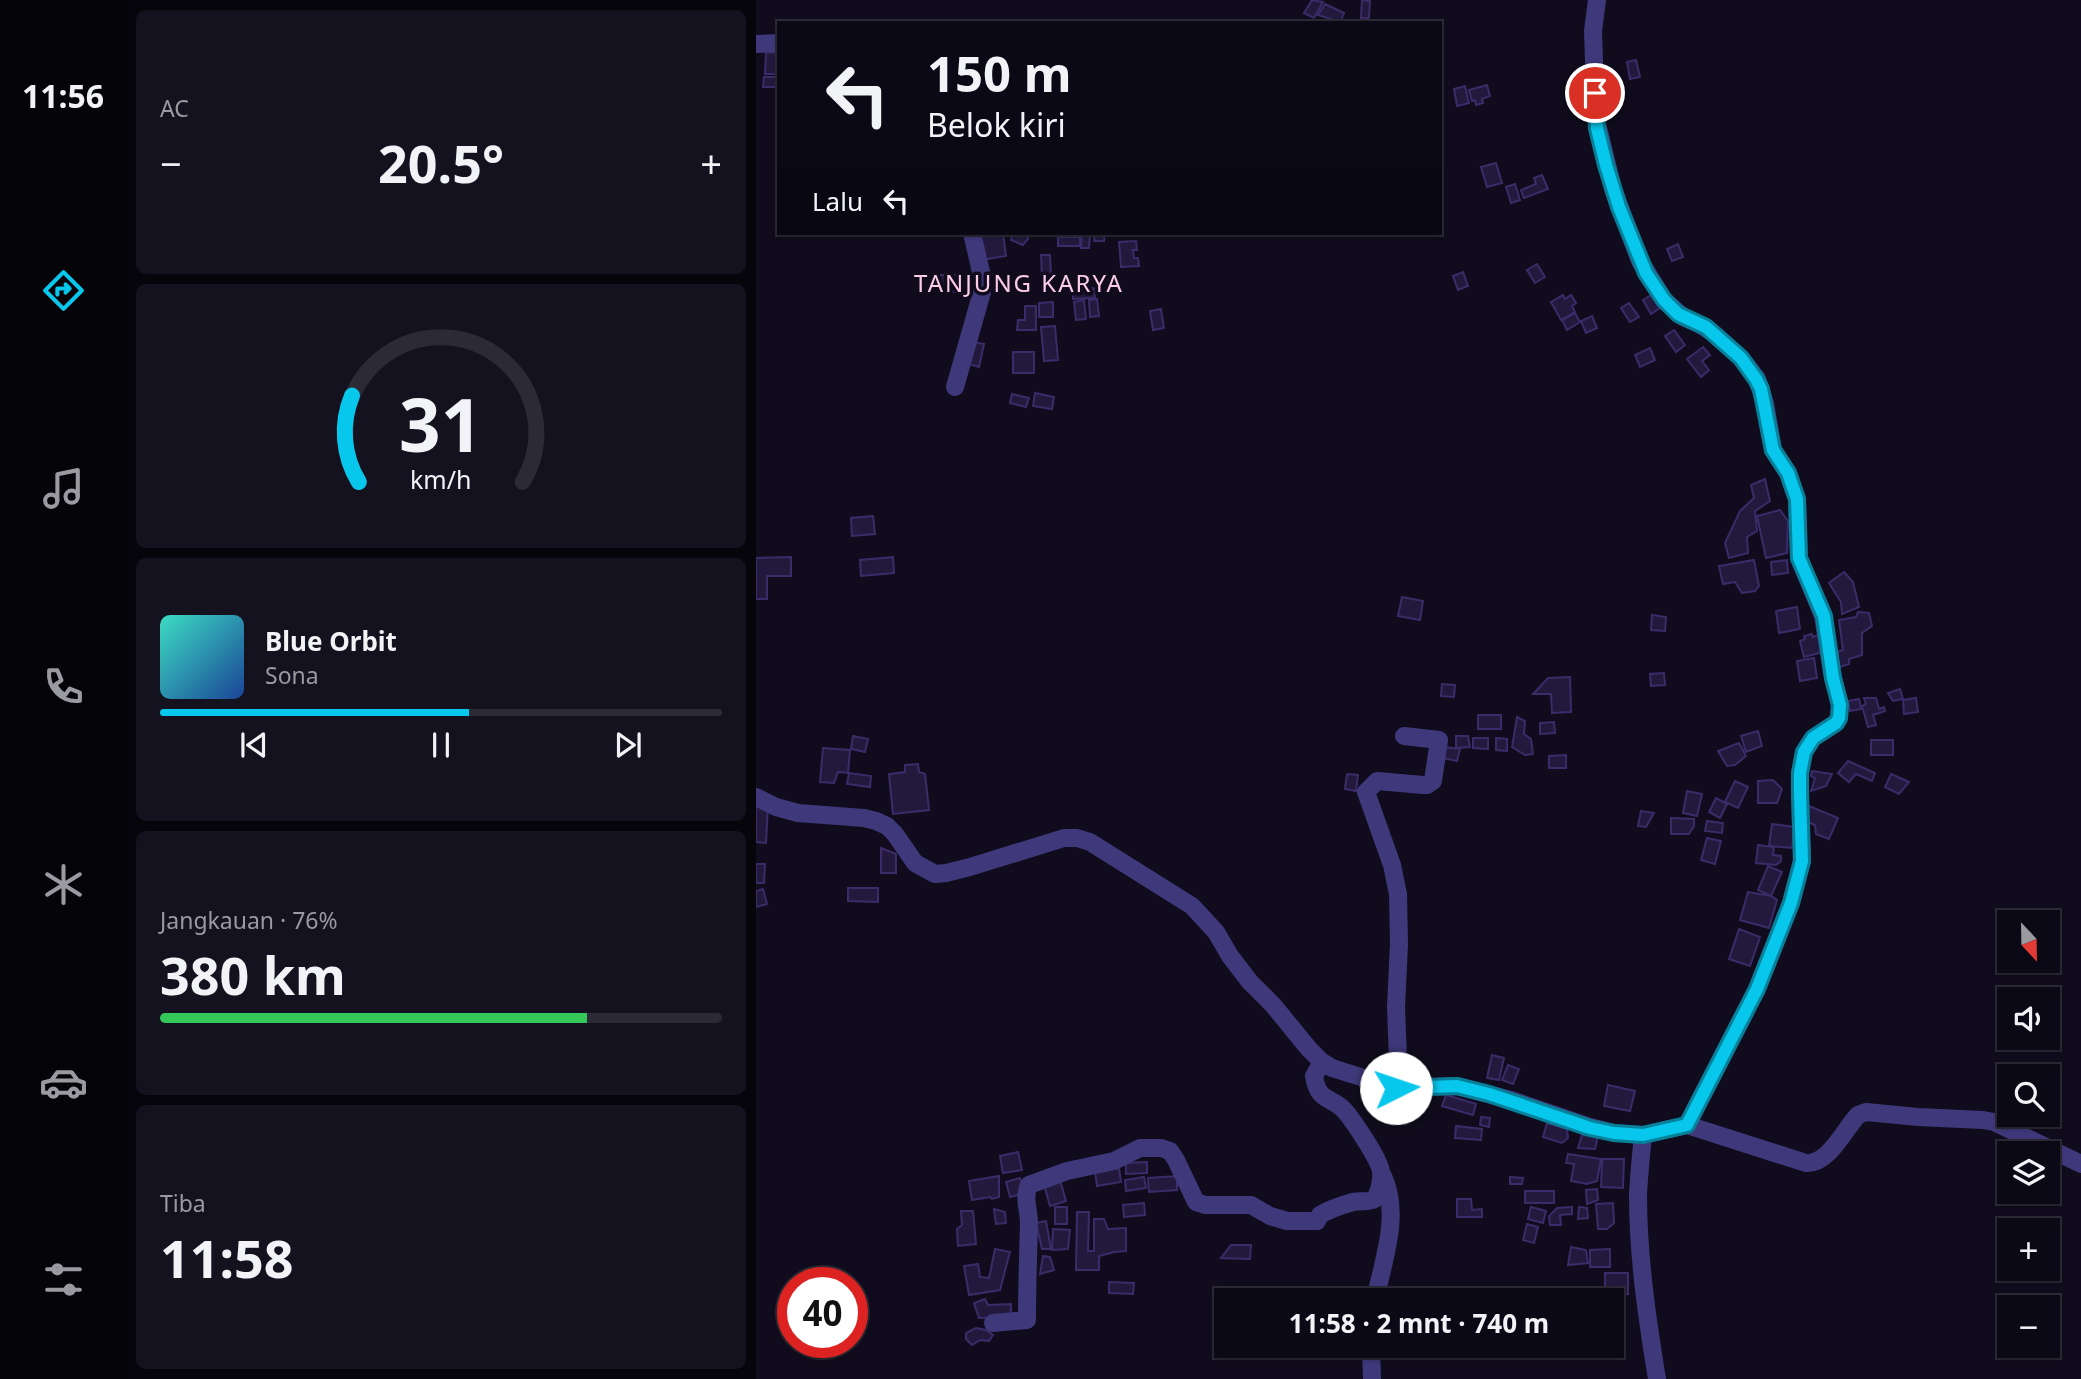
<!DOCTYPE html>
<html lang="id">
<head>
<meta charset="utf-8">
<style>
	:root { --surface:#0c0916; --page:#15121f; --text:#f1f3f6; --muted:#9a9aa1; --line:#2c2a35; --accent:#08c7ec }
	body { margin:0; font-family:"Noto Sans",sans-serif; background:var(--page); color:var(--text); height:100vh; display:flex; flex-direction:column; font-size:26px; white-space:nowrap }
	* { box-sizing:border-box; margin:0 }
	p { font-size:23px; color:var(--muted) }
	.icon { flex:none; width:38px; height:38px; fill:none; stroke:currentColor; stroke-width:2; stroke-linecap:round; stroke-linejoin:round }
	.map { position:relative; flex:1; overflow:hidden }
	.details { display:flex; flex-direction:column; gap:10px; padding:10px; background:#07050c; width:630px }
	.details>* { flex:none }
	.top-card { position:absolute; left:21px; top:21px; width:665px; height:214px; border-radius:0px; box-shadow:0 2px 5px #0004,0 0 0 2px var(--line); background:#0c0916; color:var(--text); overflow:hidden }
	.needle { width:46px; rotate:158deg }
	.controls { position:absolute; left:1241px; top:910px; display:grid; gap:14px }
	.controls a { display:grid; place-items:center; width:63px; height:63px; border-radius:0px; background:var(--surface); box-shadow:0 2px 5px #0004,0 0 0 2px var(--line); font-size:35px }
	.speed { position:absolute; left:21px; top:1267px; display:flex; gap:14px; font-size:35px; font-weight:700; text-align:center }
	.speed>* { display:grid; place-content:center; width:91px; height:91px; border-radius:50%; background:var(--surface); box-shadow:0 2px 5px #0004,0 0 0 2px var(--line); line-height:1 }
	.speed .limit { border:10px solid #d22; background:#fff; color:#111 }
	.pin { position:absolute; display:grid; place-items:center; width:60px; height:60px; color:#fff; margin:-30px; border:4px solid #fff; border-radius:50%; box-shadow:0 2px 7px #0007 }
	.me { position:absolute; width:77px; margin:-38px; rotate:86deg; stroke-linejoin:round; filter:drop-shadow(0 0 5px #0008) }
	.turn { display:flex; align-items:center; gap:24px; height:147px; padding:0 35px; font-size:32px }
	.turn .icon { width:91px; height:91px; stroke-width:2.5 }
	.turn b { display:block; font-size:49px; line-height:60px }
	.then { display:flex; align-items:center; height:66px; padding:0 35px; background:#0003; gap:14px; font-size:26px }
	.big { font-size:52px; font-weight:700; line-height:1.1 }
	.details .tile { flex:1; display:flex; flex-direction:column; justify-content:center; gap:10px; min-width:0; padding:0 24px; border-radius:10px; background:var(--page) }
	.details .dial { align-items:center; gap:0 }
	.dial svg { height:182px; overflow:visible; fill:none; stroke:var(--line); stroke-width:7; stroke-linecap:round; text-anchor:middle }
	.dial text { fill:var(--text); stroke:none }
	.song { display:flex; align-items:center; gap:21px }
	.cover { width:84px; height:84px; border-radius:10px; background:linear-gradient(135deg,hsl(170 70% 55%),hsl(220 70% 35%)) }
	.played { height:7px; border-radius:4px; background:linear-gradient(90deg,var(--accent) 55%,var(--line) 55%) }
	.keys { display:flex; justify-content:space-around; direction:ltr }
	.heat { display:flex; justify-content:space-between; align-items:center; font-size:38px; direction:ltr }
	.charge { height:10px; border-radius:5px; background:linear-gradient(90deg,#34c759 76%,var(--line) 0) }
	.trip { position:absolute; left:458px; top:1288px; width:410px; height:70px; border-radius:0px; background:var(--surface); box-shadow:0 2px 5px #0004,0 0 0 2px var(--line); font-weight:700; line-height:70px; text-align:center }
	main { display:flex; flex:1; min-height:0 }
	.tab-bar { display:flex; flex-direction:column; width:126px; justify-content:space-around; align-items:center; background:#050409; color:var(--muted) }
	.tab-bar .icon { width:49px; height:49px }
	.tab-bar .on { color:var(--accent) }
	.tab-bar b { font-size:32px; color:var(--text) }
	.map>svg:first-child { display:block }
	.building { fill:#22193d; stroke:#3b2c69; stroke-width:2 }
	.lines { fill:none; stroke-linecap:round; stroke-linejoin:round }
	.minor { stroke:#3f397b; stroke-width:18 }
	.route-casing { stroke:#058199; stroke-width:18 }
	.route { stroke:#08c7ec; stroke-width:12 }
	.labels { text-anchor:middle; stroke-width:7; stroke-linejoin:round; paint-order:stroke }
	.quarter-label { font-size:24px; letter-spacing:2px; fill:#fdcce8; stroke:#100c1d }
</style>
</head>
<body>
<main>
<nav class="tab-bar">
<b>11:56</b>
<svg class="icon on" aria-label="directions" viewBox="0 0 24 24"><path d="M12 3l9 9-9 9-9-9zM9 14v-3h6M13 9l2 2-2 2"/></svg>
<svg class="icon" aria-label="music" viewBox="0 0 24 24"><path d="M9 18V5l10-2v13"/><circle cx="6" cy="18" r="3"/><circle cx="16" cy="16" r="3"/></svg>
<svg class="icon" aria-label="phone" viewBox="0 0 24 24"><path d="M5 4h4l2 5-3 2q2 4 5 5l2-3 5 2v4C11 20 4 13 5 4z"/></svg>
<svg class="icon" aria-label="climate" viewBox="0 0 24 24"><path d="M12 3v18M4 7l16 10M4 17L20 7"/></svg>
<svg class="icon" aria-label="car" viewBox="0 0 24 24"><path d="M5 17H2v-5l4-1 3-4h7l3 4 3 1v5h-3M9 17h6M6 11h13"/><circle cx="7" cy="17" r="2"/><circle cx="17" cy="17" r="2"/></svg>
<svg class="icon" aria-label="filters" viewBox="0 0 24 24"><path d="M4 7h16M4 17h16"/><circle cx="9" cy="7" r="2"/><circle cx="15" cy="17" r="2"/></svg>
</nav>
<section class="details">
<div class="tile"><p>AC</p>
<div class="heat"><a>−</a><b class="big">20.5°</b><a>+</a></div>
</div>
<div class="tile dial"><svg viewBox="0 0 100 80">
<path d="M14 69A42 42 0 1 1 86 69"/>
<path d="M14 69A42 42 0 0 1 11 31" stroke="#08c7ec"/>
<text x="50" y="56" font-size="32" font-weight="700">31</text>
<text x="50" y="72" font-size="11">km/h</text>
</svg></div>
<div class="tile">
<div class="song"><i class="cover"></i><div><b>Blue Orbit</b><p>Sona</p></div></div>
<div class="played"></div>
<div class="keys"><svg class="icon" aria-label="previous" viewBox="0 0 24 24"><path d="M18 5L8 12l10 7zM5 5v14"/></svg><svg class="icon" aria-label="pause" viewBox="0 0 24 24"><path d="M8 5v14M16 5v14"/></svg><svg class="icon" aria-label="next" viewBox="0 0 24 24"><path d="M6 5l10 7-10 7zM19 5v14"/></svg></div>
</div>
<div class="tile"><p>Jangkauan · 76%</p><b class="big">380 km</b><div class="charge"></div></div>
<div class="tile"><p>Tiba</p><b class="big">11:58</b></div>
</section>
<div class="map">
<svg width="1325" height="1379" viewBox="0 0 1325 1379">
	<rect width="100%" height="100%" fill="#100c1d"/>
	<g class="building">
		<polygon points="556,0 567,2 558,18 548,13"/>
		<polygon points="606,0 614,1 613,18 605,18"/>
		<polygon points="569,4 588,13 584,23 573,23 575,19 562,15"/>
		<polygon points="10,52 23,53 23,74 9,74"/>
		<polygon points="880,60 884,77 874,79 871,62"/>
		<polygon points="8,77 23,77 23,87 7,87"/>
		<polygon points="731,85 734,96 726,99 727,103 720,105 719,100 716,101 713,90"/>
		<polygon points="709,86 713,103 701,106 698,89"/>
		<polygon points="740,163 746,183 731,187 725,167"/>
		<polygon points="786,175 792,189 768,198 765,190 780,184 778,178"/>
		<polygon points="759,184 764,200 755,203 750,187"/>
		<polygon points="221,233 247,233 250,256 225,260"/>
		<polygon points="257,233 272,233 272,239 267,245 255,240"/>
		<polygon points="326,233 334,233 333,248 325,248"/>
		<polygon points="339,233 349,233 348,241 338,241"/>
		<rect x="302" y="237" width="22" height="9"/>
		<polygon points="380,241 381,250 377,250 378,258 382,258 383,266 365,267 363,242"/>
		<polygon points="922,244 927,257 916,261 911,249"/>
		<polygon points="285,255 294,255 295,276 286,276"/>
		<polygon points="781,264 789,277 779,283 771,270"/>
		<polygon points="707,272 712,286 702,290 697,276"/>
		<polygon points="182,275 201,275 202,292 193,292 193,288 182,288"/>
		<polygon points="338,288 339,298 317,299 317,290"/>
		<polygon points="807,295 809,299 815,295 820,303 816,306 819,312 805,320 795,302"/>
		<polygon points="895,295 904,308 895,314 887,300"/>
		<polygon points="341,299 343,316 334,317 333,300"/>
		<polygon points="328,300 330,319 320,320 318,302"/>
		<polygon points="297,302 297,317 283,317 283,303"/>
		<polygon points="873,303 883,317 874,322 865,308"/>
		<polygon points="269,306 280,306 280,330 261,330 262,320 269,320"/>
		<polygon points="405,309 408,328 397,330 394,311"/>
		<polygon points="819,313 824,322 811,330 806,320"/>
		<polygon points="836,316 841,328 830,333 825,321"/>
		<polygon points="299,326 302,360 288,361 285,327"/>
		<polygon points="918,330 929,345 920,352 909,336"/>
		<polygon points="217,342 228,344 223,367 213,364"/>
		<polygon points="947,347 954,355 946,361 953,370 945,377 931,359"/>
		<polygon points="894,348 899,360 884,367 879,355"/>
		<rect x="257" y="352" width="21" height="21"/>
		<polygon points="279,393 298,397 296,409 277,406"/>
		<polygon points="256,394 273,398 270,407 254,403"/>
		<polygon points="1009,479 1014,501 999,511 1001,531 991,537 992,553 973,558 969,543 984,511 998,498 995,485"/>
		<polygon points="1024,510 1032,521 1031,553 1010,558 1001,516"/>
		<polygon points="117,516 119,534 96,536 95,518"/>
		<polygon points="35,557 35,576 11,576 11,599 0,599 0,558"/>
		<polygon points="137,557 138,573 105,576 104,560"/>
		<polygon points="998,560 1003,586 999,591 986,593 979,582 967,584 963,566"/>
		<polygon points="1031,560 1032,573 1016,575 1015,562"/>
		<polygon points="1088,572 1097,582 1103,607 1086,614 1085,602 1073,583"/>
		<polygon points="646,597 667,601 664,620 642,616"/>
		<polygon points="1041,607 1044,629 1023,633 1020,611"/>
		<polygon points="1102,612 1113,613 1116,626 1106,633 1106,655 1093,659 1093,664 1081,668 1078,653 1087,650 1083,620 1100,617"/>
		<polygon points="896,615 910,617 909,631 895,630"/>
		<polygon points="1056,634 1057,637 1062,635 1067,652 1048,657 1044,641 1049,639 1048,636"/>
		<polygon points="1058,658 1061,678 1044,681 1041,661"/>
		<polygon points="908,673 909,685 895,686 894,674"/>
		<polygon points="814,677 815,712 796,713 795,694 777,694 792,678"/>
		<polygon points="686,684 699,685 698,697 685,696"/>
		<polygon points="1144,689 1147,699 1137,701 1132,693"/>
		<polygon points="1108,698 1120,698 1123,709 1128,707 1129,711 1117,715 1120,725 1112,727 1106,706 1110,704"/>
		<polygon points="1160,698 1162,712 1148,714 1147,700"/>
		<polygon points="1103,699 1105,709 1094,711 1092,701"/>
		<rect x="722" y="715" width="23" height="14"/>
		<polygon points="761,717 769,721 768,734 775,739 777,754 769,755 756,747"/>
		<polygon points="798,722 799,733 784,734 784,723"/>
		<polygon points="1002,731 1006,746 990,752 985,736"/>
		<polygon points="97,736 112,739 109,752 95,749"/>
		<polygon points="700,736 712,736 714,747 700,748"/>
		<polygon points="717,738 732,738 732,749 717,748"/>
		<polygon points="740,738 751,739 751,751 740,750"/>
		<rect x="1115" y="740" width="22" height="15"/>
		<polygon points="983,743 990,756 979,765 971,766 962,751"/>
		<polygon points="689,747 704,749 701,761 687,758"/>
		<polygon points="67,748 94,750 92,773 82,772 78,783 64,782"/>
		<polygon points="810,755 810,768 793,768 793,756"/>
		<polygon points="1092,761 1119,773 1116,781 1100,774 1093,782 1082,773"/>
		<polygon points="162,764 163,772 169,774 173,810 137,814 133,774 149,772 149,765"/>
		<polygon points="1056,771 1076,774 1070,786 1055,791 1059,778 1055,776"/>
		<polygon points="93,773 115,776 114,787 91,784"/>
		<polygon points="591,774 602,775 600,791 589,789"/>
		<polygon points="1135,774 1153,782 1143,794 1129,787"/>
		<polygon points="1017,780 1026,789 1021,803 1002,803 1002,781"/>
		<polygon points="979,781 992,787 982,808 969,802"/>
		<polygon points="931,791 946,794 941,816 927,813"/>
		<polygon points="960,798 971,804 964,818 953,812"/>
		<polygon points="0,805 12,806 10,843 0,842"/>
		<polygon points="1053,806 1082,818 1073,839 1060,834 1059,825 1047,820"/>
		<polygon points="885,811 898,813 890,827 882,826"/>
		<polygon points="915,818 938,819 938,826 933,834 915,834"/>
		<polygon points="951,821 967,823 966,833 949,831"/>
		<polygon points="1016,824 1039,827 1036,848 1013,846"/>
		<polygon points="951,838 965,841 959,864 945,860"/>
		<polygon points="1002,845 1018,847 1017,855 1025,856 1025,861 1020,865 1000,863"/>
		<polygon points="125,848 140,854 140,873 125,873"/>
		<polygon points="0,864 9,864 8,883 0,883"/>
		<polygon points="1012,866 1026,872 1015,896 1002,890"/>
		<polygon points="92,888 122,888 122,902 92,901"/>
		<polygon points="7,889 11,904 0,907 0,891"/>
		<polygon points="992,892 1015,896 1021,900 1013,928 984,920"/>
		<polygon points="983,929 1004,937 994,966 973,959"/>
		<polygon points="736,1055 748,1058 743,1080 731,1078"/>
		<polygon points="752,1065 763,1069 757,1084 746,1080"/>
		<polygon points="852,1085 879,1091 874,1111 848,1106"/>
		<polygon points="690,1095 720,1104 717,1115 686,1106"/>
		<polygon points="725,1117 734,1118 733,1127 724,1125"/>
		<polygon points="791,1123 811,1129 812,1138 806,1143 787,1137"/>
		<polygon points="700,1126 726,1129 725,1140 699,1138"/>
		<polygon points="826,1135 842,1136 839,1149 822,1148"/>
		<polygon points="262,1152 266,1170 247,1173 244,1156"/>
		<polygon points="812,1154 845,1159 841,1181 831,1184 815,1181 818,1164 810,1163"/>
		<polygon points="846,1159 868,1159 867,1188 845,1187"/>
		<polygon points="391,1162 391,1173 370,1174 370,1163"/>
		<polygon points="363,1168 365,1182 341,1186 339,1172"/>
		<polygon points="243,1176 243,1197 236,1199 234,1197 216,1200 213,1181"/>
		<polygon points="421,1176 421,1190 393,1192 392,1178"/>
		<polygon points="388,1177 390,1188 370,1191 369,1180"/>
		<polygon points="754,1177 767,1178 766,1184 754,1184"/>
		<polygon points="264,1178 269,1193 254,1197 250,1182"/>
		<polygon points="304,1180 310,1201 294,1206 288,1185"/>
		<polygon points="841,1189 842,1200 831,1204 830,1190"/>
		<rect x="769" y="1191" width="29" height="12"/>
		<polygon points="701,1199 715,1199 716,1210 726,1209 726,1217 701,1217"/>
		<polygon points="388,1203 389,1215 368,1217 367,1205"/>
		<polygon points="857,1203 858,1223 851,1229 842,1229 840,1204"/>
		<rect x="299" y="1207" width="12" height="17"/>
		<polygon points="775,1207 790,1211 787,1223 772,1219"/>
		<polygon points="816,1207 816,1214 804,1215 805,1225 794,1225 793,1216 801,1208"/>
		<polygon points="823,1207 831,1208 832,1218 822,1219"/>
		<polygon points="238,1209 249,1212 250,1223 240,1224"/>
		<polygon points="205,1211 217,1211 220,1244 202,1246 201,1229 206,1225"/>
		<polygon points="321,1212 333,1212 332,1251 338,1251 338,1219 348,1219 352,1229 370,1228 370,1251 358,1252 343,1256 343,1270 320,1270"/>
		<polygon points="290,1221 295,1249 286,1249 280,1223"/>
		<polygon points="771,1224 782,1227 778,1243 767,1240"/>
		<polygon points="297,1229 314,1230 312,1249 296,1250"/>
		<polygon points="475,1245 495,1245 494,1259 465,1258"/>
		<polygon points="815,1247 830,1250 832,1263 812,1265"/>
		<polygon points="239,1249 254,1252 244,1290 213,1295 208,1266 222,1264 224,1277 233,1278"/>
		<polygon points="854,1249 854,1267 834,1267 834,1250"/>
		<polygon points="287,1256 294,1257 298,1270 284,1274"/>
		<rect x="849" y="1273" width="23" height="21"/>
		<polygon points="353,1282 378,1283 377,1294 353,1293"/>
		<polygon points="229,1299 232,1305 255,1304 255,1317 223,1318 218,1303"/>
		<polygon points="220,1328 230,1330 237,1335 233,1341 224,1340 216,1345 210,1339 210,1333"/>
		<polygon points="563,1346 601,1346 599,1356 589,1354 586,1358 575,1358 561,1349"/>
	</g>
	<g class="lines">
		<g class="minor">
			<polyline points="841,0 837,31 840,119 857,189 884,261 908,300 927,317 943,324 957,333 985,358 1001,379 1009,403 1017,450 1032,473 1041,499 1043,558 1067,616 1077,678 1084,705 1083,717 1080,723 1057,738 1048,752 1044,773 1044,793 1046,861 1035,903 1001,989 931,1125"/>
			<polyline points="0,44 23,43"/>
			<polyline points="199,387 226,292 225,272 216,233"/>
			<path d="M0 797 20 807 42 813 108 818 120 821 131 826 139 834 159 863 179 874 190 873 214 867 308 838H321L334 842 436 906 460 932 474 956 494 982 517 1005 553 1049 566 1062 576 1068 640 1088 701 1086 755 1100 834 1127 858 1133 887 1135 931 1125 1050 1163C1072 1165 1088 1130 1102 1115L1110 1112 1162 1117 1227 1120 1238 1122 1325 1164"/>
			<polyline points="640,1088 642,1059 640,1007 643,944 642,894 636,865 610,792 621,781 667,785 671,785 677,781 683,740 648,736"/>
			<path d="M887 1135C885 1155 883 1175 882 1195 882 1256 891 1318 901 1379"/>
			<path d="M619 1300C627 1261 645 1215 627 1176"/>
			<path d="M237 1323 271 1320C271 1288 272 1256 273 1223 273 1210 267 1198 273 1185L311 1171 358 1161 384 1148H405L414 1151 420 1160 440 1202 449 1205H495L514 1216 531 1221H561L564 1215C574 1209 586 1205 597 1202 605 1200 612 1203 619 1199 623 1191 626 1181 625 1172 624 1160 598 1122 589 1111 576 1096 562 1103 558 1076L566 1062"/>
			<polyline points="615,1346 616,1379"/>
		</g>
	</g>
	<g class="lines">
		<g class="route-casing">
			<polyline id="route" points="640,1088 701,1086 733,1094 834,1128 858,1133 887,1135 931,1125 1001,989 1035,903 1046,861 1044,793 1044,773 1048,752 1057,738 1080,723 1083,718 1084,705 1077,678 1068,616 1043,558 1041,499 1032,473 1017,450 1005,389 1000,379 985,358 950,327 922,314 908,300 890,273 863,207 850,165 841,128 839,93"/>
		</g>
		<use href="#route" class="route"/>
	</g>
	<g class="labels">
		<g class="quarter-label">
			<text x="263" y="292">TANJUNG KARYA</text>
		</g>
	</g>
</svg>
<div class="controls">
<a><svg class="needle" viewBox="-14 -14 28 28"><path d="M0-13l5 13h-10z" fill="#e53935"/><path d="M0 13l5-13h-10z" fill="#9a9aa1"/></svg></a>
<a><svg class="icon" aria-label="sound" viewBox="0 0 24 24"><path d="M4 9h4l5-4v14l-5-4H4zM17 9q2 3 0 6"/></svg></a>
<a><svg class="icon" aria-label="search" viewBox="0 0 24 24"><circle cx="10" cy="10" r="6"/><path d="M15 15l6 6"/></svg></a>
<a><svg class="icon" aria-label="layers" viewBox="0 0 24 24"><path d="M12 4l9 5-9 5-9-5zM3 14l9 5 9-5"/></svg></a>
<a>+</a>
<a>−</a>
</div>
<div class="speed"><div class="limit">40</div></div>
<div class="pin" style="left:839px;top:93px;background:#d93025"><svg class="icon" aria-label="arrive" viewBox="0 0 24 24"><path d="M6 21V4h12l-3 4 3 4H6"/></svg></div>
<svg class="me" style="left:640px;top:1088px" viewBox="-20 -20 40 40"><circle r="19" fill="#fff"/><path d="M0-13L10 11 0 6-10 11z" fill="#08c7ec"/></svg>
<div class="trip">11:58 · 2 mnt · 740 m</div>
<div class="top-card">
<div class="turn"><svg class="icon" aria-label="left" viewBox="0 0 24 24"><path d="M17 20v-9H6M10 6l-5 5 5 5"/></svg><div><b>150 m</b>Belok kiri</div></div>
<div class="then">Lalu<svg class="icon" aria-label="left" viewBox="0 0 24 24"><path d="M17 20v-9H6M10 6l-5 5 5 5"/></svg></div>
</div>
</div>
</main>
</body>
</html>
